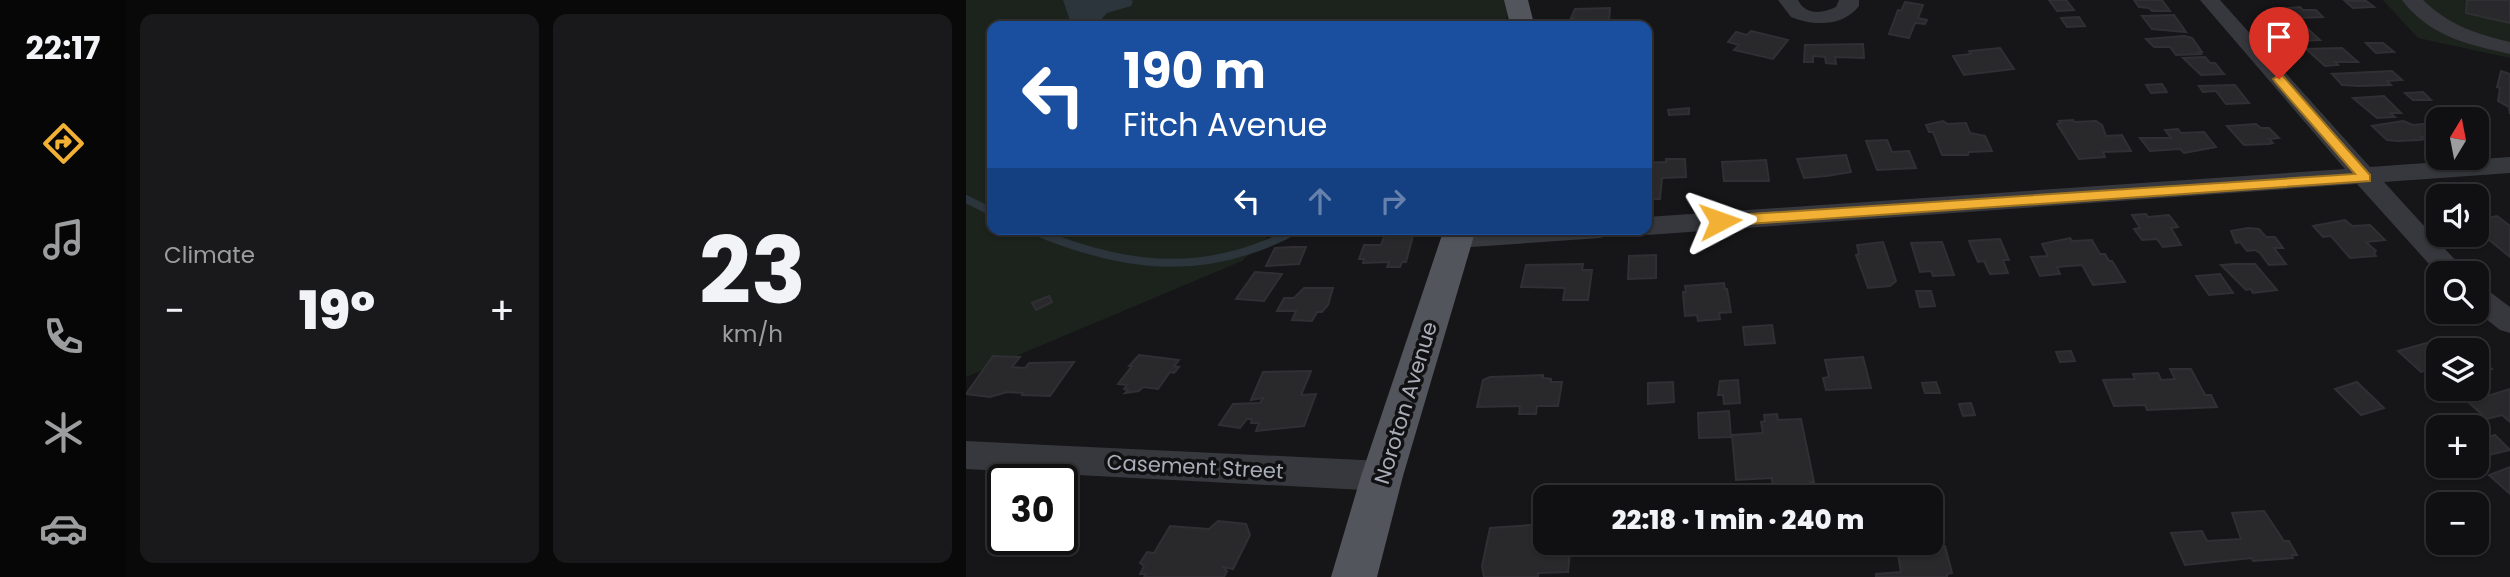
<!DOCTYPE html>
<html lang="en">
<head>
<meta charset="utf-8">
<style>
	:root { --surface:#101012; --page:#19191b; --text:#f1f3f6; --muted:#9c9d9f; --line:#303032; --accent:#f2b134 }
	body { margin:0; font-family:Poppins,sans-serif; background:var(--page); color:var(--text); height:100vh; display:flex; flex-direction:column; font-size:26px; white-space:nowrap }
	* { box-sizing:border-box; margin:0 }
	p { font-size:23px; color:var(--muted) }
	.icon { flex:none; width:38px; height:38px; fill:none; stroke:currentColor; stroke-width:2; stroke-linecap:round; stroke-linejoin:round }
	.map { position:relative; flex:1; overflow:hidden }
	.side { display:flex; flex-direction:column; gap:14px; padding:14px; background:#09090a; width:840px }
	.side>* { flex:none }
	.guide { position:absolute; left:21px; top:21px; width:665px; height:214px; border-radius:14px; box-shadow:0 2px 5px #0004,0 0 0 2px var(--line); background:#1a4fa0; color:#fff; overflow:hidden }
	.needle { width:46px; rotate:10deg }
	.fabs { position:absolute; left:1460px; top:107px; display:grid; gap:14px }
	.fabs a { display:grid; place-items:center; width:63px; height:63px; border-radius:14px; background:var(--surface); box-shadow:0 2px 5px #0004,0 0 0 2px var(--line); font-size:35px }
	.speed { position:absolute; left:21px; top:464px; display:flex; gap:14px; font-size:35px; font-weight:700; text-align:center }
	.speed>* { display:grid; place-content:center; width:91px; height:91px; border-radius:50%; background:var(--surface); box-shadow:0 2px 5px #0004,0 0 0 2px var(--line); line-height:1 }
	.speed .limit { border:4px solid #111; border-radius:10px; background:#fff; color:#111 }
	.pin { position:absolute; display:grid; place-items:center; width:60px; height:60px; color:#fff; margin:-72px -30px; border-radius:50% 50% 50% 0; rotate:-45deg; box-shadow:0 0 7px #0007 }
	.pin .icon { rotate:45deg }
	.me { position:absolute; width:77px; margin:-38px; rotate:86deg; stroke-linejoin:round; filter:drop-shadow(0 0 5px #0008) }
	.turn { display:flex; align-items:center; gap:24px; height:147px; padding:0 21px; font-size:32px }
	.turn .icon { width:91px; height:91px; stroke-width:2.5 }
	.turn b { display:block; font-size:49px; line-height:60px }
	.lanes { display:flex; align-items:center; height:66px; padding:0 21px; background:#0003; justify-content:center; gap:35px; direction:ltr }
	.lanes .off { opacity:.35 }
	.big { font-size:52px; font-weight:800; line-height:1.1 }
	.side .card { flex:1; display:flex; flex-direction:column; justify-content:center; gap:10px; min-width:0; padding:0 24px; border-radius:14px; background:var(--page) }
	.side .dial { align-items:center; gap:0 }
	.dial b { font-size:91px; line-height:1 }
	.heat { display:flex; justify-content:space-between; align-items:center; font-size:38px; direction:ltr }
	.side .tiles { flex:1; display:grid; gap:14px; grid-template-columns:repeat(2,1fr) }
	.trip { position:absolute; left:567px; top:485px; width:410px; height:70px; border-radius:14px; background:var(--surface); box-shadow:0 2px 5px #0004,0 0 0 2px var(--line); font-weight:800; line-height:70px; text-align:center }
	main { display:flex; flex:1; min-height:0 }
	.tab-bar { display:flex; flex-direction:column; width:126px; justify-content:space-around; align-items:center; background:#060607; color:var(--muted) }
	.tab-bar .icon { width:49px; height:49px }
	.tab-bar .on { color:var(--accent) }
	.tab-bar b { font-size:32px; color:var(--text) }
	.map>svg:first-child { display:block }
	.green { fill:#1c231d }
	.water { fill:#2c353c }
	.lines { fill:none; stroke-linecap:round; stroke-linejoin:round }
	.stream { stroke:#2c353c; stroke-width:8 }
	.building { fill:#29292c; stroke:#303034; stroke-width:2 }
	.minor { fill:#37383d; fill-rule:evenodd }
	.major { fill:#53555c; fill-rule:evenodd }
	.route { fill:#f2b134; stroke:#9d7322; stroke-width:2 }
	.labels { text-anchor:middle; stroke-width:7; stroke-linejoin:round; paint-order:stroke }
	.street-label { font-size:21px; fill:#a8adb8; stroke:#111113 }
</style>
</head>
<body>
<main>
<nav class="tab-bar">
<b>22:17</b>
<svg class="icon on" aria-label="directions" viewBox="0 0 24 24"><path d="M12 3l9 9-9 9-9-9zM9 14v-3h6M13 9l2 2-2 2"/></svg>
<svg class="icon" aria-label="music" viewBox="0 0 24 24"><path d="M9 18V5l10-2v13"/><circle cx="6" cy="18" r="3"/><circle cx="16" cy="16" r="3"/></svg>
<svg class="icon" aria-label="phone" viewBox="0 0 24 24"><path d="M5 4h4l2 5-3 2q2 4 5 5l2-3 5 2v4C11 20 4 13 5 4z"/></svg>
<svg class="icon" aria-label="climate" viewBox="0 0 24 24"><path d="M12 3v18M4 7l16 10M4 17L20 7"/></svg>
<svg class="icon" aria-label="car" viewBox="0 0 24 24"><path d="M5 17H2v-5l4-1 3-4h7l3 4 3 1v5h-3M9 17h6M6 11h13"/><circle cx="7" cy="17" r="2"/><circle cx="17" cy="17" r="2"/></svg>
</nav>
<section class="side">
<div class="tiles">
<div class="card"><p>Climate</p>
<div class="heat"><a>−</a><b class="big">19°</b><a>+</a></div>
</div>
<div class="card dial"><b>23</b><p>km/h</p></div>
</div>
</section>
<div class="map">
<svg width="1544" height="577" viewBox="0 0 1544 577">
	<rect width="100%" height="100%" fill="#161618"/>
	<g class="green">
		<polygon points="0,0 539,0 542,9 540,26 26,26 26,229 310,229 276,261 0,377"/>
		<polygon points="1417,0 1544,0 1544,58 1452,38"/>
	</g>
	<polygon class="water" points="97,0 165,0 167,1 165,6 141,13 129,26 106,26"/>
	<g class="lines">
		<g class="stream">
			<polyline points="0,199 26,212"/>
			<path d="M64 229C157 269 240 279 332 229"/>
		</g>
	</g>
	<g class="building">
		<polygon points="1083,0 1100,0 1108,10 1091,11"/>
		<polygon points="1168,0 1196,0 1204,11 1186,11 1183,8 1173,7"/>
		<polygon points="1501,0 1544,0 1544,23 1500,13"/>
		<polygon points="1379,1 1400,1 1408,7 1387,8"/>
		<polygon points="939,2 957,5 952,18 961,20 959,24 949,23 943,38 923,34 932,10 935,11"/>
		<polygon points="1334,7 1337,10 1350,10 1357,17 1310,19 1302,10"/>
		<polygon points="644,8 643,22 610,26 608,18 605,18 609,9"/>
		<polygon points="1208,15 1220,32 1186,29 1176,16"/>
		<polygon points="1113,17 1119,26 1101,27 1095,18"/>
		<polygon points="1319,27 1340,27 1354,40 1333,41"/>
		<polygon points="785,31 822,40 807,59 768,50 773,45 762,42 770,32 781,35"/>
		<polygon points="1218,36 1226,38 1236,52 1233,52 1235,54 1210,55 1204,47 1188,47 1180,39"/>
		<polygon points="1400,43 1417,43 1428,52 1410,53"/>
		<polygon points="897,44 898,58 869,57 870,64 860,63 859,57 847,56 847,62 838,62 839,45"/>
		<polygon points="1034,48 1048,69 998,75 987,56 1005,54 1003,51"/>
		<polygon points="1376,48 1392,62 1369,62 1372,65 1359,66 1340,49"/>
		<polygon points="1239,57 1244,63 1249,63 1258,74 1235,75 1217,58"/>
		<polygon points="1426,71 1436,80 1421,81 1425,85 1393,86 1376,85 1366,74"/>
		<polygon points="1535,71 1544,74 1544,114 1543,107 1532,101 1534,88 1531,87"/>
		<polygon points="1196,84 1201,92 1185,93 1180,85"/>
		<polygon points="1269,85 1283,103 1260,104 1250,91 1237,92 1233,86"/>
		<polygon points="1457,92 1465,100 1447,100 1439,93"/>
		<polygon points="1418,96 1435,113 1424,113 1429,117 1411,118 1387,98"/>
		<polygon points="723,108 723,114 703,115 702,110"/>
		<polygon points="1107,120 1108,122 1130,121 1136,125 1140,136 1156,135 1165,151 1137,152 1139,157 1113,159 1091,124 1094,123 1093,121"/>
		<polygon points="977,121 982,124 1000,123 1004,133 1019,136 1026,151 1003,152 1002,155 976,155 967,132 963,132 960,125"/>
		<polygon points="1437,121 1447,125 1467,123 1472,127 1472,134 1455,137 1458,139 1454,140 1432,141 1421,140 1406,126"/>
		<polygon points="1290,124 1295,128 1303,128 1313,138 1303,139 1307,143 1303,144 1278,145 1261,126"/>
		<polygon points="1212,129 1215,133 1238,132 1250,147 1218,153 1214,149 1184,151 1174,138 1205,138 1199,130"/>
		<polygon points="921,140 926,152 943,151 950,168 911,170 900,141"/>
		<polygon points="880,155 885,172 861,176 838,178 831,159"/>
		<polygon points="700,159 719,159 720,177 696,178 694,199 681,199 681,163 700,162"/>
		<polygon points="800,160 803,181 758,181 756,162"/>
		<polygon points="1180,214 1182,217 1203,215 1212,227 1205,228 1215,245 1197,247 1191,239 1176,240 1168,229 1174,228 1166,215"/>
		<polygon points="1531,216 1544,226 1544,257 1510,229 1510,220"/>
		<polygon points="1379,220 1386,226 1404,225 1419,240 1400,242 1410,251 1408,253 1410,256 1384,258 1365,236 1357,237 1347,226"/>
		<polygon points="1282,228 1293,229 1300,237 1309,237 1317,248 1308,248 1320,264 1303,265 1294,253 1289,250 1281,251 1274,242 1270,243 1265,231"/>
		<polygon points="420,232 448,232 440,262 436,262 434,267 421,267 423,262 397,263 398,259 393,259 398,245 415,245"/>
		<polygon points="1104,238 1106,241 1126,240 1134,254 1139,254 1143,261 1146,261 1159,282 1127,285 1116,265 1091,267 1094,274 1074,276 1065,257 1082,256 1076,244"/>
		<polygon points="1034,239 1043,260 1037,260 1042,273 1024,274 1018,261 1012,262 1003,241"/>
		<polygon points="917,242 930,281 924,286 902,288 890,255 893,254 891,245"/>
		<polygon points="976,242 988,275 967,276 965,271 954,272 945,243"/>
		<polygon points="327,247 340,247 333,264 300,266 309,248"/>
		<polygon points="690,255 690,278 662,279 663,256"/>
		<polygon points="617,264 616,270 626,270 622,300 597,300 599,288 555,287 560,265"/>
		<polygon points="1267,264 1289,264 1311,290 1287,293 1285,289 1280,290 1255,265"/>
		<polygon points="289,272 316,274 298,301 270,299"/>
		<polygon points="1254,274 1267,293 1243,295 1230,276"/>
		<polygon points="758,283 759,289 761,289 765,312 753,313 754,319 732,321 731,315 719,316 717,292 720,292 719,286"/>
		<polygon points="338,288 367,288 362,305 356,312 351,312 346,321 326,320 330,311 311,311 318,298 328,298"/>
		<polygon points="950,291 965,291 969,306 954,307"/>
		<polygon points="83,296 86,302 70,310 66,303"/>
		<polygon points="806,325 809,343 779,345 777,327"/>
		<polygon points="1478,338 1491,349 1497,350 1472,350 1472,368 1455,372 1432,351"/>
		<polygon points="1105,351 1109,361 1094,362 1090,352"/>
		<polygon points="173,355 213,360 208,366 213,367 208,373 204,372 192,389 177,387 173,391 159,393 162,390 158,389 161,385 152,384 166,366 163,366"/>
		<polygon points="27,356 54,357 46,367 59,368 63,363 108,362 84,396 56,395 57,393 41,392 24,397 0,394"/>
		<polygon points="1510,356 1526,369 1510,374"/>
		<polygon points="897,357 905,388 860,390 857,378 863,377 859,360"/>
		<polygon points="1204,369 1225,369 1239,395 1245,395 1251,407 1181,410 1179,405 1148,406 1137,380 1169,379 1167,374 1192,373 1195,380 1209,379"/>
		<polygon points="345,371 335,395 350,394 338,426 290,431 293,423 285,423 286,419 281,419 274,428 253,425 267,404 294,403 297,398 285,400 297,372"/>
		<polygon points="577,375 577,378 585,379 585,382 596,382 592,406 571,406 570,414 553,414 554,406 511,407 517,380 524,377"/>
		<polygon points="772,380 774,403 758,404 757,395 752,395 754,381"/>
		<polygon points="707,382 708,402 682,404 682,383"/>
		<polygon points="970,382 974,393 959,393 956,383"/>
		<polygon points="1391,382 1418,408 1395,415 1369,389"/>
		<polygon points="1544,389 1544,422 1536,415 1521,419 1502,402"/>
		<polygon points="1005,403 1009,415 997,416 993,404"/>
		<polygon points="763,411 765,437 733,438 732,413"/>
		<polygon points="811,414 812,420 835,419 848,482 844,482 845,487 807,490 806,478 770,480 766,435 797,433 795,422 799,421 798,415"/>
		<polygon points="1529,435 1544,450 1519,456 1510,447 1510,441"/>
		<polygon points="1544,467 1544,494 1523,475"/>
		<polygon points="1298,511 1318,541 1323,541 1331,555 1326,555 1327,558 1287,561 1286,558 1219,565 1205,533 1236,531 1241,541 1275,539 1266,513"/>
		<polygon points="252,521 280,524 284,535 267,569 257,567 261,571 258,577 178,577 180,574 174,574 178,566 174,563 181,552 188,553 204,526 243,529"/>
		<polygon points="579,524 579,542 605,542 602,572 572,573 572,577 518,577 516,566 524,528"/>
		<polygon points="979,546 986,573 981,574 981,577 910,577 910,574 935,572 931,549"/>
	</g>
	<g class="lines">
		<g class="minor">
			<path d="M812 0H832C839 15 856 14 870 7L873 0H893V6C877 27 847 26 825 17Z"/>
			<polygon points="1234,0 1254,0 1404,167 1544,157 1544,173 1418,182 1501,273 1472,274 1391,184 681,235 670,229 681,229 681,217 1379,169"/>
			<path d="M1436 0H1457C1483 25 1510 34 1544 42V54C1503 45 1463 36 1436 0Z"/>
			<polygon points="647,229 643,235 634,238 491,248 482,245 478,239 482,233 500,229"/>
			<polygon points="1510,286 1520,289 1544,307 1544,333 1534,330 1510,311"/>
			<polygon points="0,441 416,461 428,465 433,476 428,487 416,491 0,469"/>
		</g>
		<g class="major">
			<polygon points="538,0 562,0 567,20 565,26 541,26 543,20"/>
			<polygon points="478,229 510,229 437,476 411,577 365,577 395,476"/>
		</g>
	</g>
	<polygon class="route" points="1313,75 1317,76 1404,175 1404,181 754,226 746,221 754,216 1389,174 1309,82 1307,79"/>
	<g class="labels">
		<g class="street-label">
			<text transform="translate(440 403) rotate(-73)" y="7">Noroton Avenue</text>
			<text transform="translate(229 467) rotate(3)" y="7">Casement Street</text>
		</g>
	</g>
</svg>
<div class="fabs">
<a><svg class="needle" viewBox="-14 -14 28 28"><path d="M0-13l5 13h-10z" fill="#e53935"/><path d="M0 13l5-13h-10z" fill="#9c9d9f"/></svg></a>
<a><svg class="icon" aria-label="sound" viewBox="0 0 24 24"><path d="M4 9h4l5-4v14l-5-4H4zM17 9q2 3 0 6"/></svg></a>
<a><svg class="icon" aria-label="search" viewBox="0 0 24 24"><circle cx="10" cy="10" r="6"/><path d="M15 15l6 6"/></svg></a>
<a><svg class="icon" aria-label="layers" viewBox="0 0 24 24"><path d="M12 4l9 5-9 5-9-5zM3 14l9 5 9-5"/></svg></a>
<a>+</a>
<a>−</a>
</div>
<div class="speed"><div class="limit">30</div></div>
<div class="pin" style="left:1313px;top:79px;background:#d93025"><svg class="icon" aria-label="arrive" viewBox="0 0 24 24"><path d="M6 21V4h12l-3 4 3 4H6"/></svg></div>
<svg class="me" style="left:754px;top:221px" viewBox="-20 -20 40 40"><path d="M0-17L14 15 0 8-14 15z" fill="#f2b134" stroke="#fff" stroke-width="4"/></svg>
<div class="trip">22:18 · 1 min · 240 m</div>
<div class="guide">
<div class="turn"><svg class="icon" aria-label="left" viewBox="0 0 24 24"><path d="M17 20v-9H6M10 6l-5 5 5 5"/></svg><div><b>190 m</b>Fitch Avenue</div></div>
<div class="lanes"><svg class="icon" aria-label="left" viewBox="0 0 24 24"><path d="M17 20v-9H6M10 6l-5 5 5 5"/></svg><svg class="icon off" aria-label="ahead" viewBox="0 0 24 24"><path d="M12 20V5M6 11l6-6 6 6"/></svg><svg class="icon off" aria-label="right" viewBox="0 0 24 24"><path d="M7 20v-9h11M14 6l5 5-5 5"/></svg></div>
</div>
</div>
</main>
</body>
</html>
